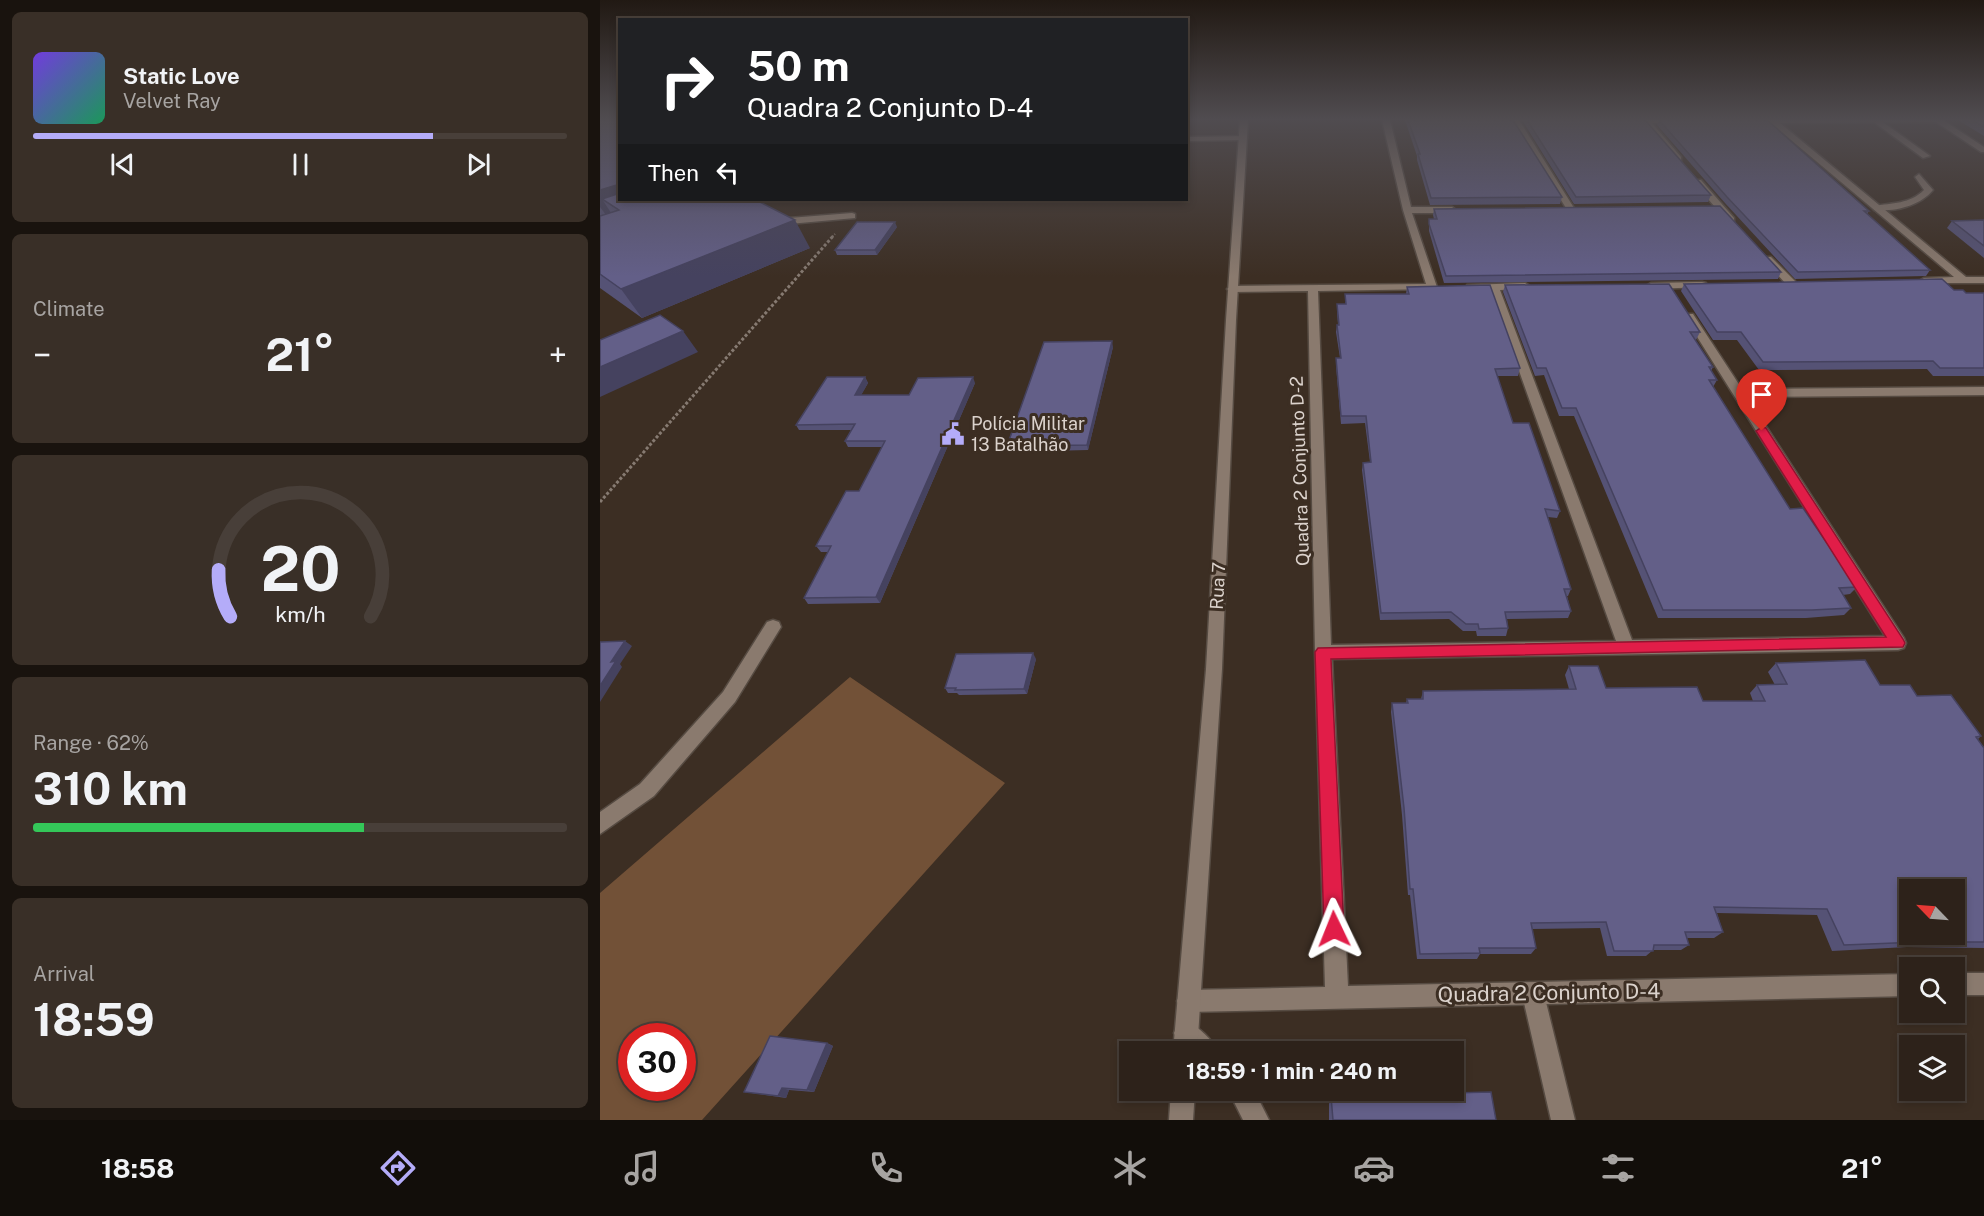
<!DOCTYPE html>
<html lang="en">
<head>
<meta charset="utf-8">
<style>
	:root { --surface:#2d221a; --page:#392f27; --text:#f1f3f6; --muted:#a7a4a2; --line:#483f39; --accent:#b4acf9 }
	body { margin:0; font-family:"Public Sans",sans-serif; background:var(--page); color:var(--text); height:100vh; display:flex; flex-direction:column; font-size:22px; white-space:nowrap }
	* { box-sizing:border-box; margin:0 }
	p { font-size:20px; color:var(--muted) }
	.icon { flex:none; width:33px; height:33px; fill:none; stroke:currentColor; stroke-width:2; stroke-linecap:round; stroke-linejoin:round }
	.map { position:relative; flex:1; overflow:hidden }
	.drawer { display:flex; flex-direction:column; gap:12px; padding:12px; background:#19130e; width:600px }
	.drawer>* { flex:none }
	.hud { position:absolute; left:18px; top:18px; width:570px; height:183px; border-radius:0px; box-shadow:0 3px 9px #0003,0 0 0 2px var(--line); background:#202124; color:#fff; overflow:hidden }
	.needle { width:39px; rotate:295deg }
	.controls { position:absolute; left:1299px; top:879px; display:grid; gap:12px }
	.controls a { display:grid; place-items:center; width:66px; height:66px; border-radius:0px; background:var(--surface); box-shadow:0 3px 9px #0003,0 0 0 2px var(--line); font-size:30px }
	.speed { position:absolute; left:18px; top:1023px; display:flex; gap:12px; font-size:30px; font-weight:700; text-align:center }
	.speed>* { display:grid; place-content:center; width:78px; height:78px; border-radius:50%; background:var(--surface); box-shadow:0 3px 9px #0003,0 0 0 2px var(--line); line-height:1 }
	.speed .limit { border:9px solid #d22; background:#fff; color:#111 }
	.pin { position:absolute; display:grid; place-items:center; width:51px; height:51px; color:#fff; margin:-62px -26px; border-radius:50% 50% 50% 0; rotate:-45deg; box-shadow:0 0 6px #0007 }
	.pin .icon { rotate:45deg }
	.me { position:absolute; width:66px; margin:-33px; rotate:358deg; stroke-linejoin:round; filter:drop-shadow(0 0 4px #0008) }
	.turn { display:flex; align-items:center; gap:21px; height:126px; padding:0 30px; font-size:27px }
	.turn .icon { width:78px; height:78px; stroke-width:2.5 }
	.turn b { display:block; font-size:42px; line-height:51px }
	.then { display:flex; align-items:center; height:57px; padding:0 30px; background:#0003; gap:12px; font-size:22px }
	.big { font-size:45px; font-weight:700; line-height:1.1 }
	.drawer .tile { flex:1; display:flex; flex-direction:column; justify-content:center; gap:9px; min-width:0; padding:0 21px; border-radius:9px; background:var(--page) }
	.drawer .dial { align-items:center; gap:0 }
	.dial svg { height:156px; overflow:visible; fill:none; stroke:var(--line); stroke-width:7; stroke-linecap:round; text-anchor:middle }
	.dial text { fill:var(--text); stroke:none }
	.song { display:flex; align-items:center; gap:18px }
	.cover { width:72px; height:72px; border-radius:9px; background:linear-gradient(135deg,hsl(260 70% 55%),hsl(150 70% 35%)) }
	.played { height:6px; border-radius:3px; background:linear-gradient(90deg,var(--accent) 75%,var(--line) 75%) }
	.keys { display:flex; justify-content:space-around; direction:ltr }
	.heat { display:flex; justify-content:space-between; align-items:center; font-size:33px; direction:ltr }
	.charge { height:9px; border-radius:4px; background:linear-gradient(90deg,#34c759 62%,var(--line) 0) }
	.trip { position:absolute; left:519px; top:1041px; width:345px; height:60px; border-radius:0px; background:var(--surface); box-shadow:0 3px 9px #0003,0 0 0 2px var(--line); font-weight:700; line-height:60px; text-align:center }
	.dock { display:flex; height:96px; justify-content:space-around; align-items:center; background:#120e0a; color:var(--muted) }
	.dock .icon { width:42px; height:42px }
	.dock .current { color:var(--accent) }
	.dock b { font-size:27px; color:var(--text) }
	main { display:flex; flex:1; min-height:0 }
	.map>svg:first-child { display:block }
	.green { fill:#725137; fill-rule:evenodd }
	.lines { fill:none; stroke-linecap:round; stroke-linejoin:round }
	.service-casing { stroke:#564b42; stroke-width:3 }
	.minor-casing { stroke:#564b42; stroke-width:3 }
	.secondary-casing { stroke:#564b42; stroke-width:3 }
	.path-far1 { stroke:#867a71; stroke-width:2; stroke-dasharray:2 1.5; stroke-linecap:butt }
	.path { stroke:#867a71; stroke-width:3; stroke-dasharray:3 2; stroke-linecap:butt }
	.service { fill:#8a7a6e; fill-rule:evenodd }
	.minor { fill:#8a7a6e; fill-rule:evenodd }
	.secondary { fill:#8a7a6e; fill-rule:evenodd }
	.wall { fill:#555275 }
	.shaded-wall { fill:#45425f }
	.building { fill:#635f88; stroke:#45425f; stroke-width:1.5; fill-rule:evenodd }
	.route { fill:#e11d48; stroke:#92132f; stroke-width:1.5 }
	.labels { text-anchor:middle; stroke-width:6; stroke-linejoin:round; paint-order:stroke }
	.poi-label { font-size:18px; fill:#dbd2cc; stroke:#3c2e23; text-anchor:start }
	.street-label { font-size:18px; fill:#dbd2cc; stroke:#3c2e23 }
	.near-street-label { font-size:21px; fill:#dbd2cc; stroke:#3c2e23 }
</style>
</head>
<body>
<main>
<section class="drawer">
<div class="tile">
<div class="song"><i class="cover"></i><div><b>Static Love</b><p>Velvet Ray</p></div></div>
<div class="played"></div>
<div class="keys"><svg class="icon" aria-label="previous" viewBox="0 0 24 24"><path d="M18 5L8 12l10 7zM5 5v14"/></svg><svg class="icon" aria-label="pause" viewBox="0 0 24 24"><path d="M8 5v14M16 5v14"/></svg><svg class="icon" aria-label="next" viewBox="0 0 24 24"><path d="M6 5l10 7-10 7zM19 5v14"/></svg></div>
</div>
<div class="tile"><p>Climate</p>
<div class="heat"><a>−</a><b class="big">21°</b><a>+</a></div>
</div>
<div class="tile dial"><svg viewBox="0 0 100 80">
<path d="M14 69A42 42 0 1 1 86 69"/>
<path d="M14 69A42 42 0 0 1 8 45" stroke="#b4acf9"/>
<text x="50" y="56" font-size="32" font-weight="700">20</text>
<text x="50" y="72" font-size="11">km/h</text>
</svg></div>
<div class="tile"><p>Range · 62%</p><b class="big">310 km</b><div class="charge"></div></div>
<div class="tile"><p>Arrival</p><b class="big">18:59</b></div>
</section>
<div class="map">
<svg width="1384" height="1120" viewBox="0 0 1384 1120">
	<rect width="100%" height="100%" fill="#3c2e23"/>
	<path class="green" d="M250 677 405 783 102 1120H0V893ZM32 1036H82V1088H32Z"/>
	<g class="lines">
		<g class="service-casing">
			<g id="service">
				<polygon points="1271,120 1280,120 1330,156 1323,158"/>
				<polygon points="646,136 647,138 643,140 586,141 586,137"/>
				<path d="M1319 174 1333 190C1320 206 1295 212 1274 210V206C1292 203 1310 204 1324 190L1315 177Z"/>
				<polygon points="252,213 255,214 255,218 189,224 184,221 189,218"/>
				<polygon points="173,620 179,622 181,627 135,702 54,796 0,834 0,812 40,784 123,692 167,622"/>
				<polygon points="933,983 941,986 944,994 975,1120 951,1120 922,994 925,986"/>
				<path d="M586 1021C599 1027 612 1039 618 1052H589L578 1041 574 1033 578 1025Z"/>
				<polygon points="628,1090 654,1090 669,1120 643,1120"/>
			</g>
		</g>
		<g class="minor-casing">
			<g id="minor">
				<polygon points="782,120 790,120 811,207 852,207 856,210 852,213 812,213 837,287 836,289 718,291 731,645 1016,641 890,290 867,289 867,285 925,283 930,286 925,289 900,290 1032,640 1285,636 1084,316 1085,314 1093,314 1142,389 1384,387 1384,395 1147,397 1304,638 1306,643 1304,648 1298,650 732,659 748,986 1310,974 1310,996 588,1012 580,1009 577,1001 580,993 588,990 725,987 715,652 708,291 632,292 627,289 632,286 826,284 803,210"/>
				<polygon points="911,120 919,120 974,208 973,210 966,208"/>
				<polygon points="1041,120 1080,120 1077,123 1052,123 1081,157 1081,161 1075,161"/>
				<polygon points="1146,120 1343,120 1384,147 1384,152 1381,152 1336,122 1180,123 1366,277 1384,277 1384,283 1320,283 1319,281 1324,278 1354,277 1171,123 1149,123"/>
				<polygon points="1095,180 1101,180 1134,218 1134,222 1128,222 1095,184"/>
				<polygon points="1165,257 1171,257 1195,281 1195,285 1187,285 1165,261"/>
				<polygon points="1102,282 1106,283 1106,287 1051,289 1046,286 1051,283"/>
				<rect x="1354" y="973" width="30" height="22"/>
			</g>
		</g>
		<g class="secondary-casing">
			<g id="secondary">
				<polygon points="640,120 648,120 636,320 622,669 597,1052 573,1052 606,669 626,320"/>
				<polygon points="571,1090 595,1090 593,1120 569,1120"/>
			</g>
		</g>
		<polyline class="path-far1" points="232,237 235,234"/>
		<polyline class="path" points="0,502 234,235"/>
		<use href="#service" class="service"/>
		<use href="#minor" class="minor"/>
		<use href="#secondary" class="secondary"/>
	</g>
	<g class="wall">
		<polygon points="0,120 20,200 210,248 42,318 0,288 0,216 1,215 0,215"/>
		<polygon points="805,120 913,120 962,197 960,204 830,205 817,160 817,156"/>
		<polygon points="922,120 1045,120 1111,195 1108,202 974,204"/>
		<polygon points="1059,120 1269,211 1267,214 1330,270 1326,276 1195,279 1125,203 1057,125"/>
		<polygon points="1358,120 1384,120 1384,136"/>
		<polygon points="834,209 1181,272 1178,279 844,283 829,231 829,219 834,219 833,215"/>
		<polygon points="1384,220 1384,258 1347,228 1352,221"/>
		<polygon points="297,227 277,255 237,255 235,250"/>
		<polygon points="1084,284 1354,290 1366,293 1384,293 1384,376 1333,376 1327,369 1159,370 1137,340 1113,340 1081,291"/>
		<polygon points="905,285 1100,332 1096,340 1095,340 1113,367 1111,371 1117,380 1113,387 1190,509 1257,587 1250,594 1243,595 1251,608 1244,615 1206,618 1058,618 974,416 959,416 944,375 935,376 903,292"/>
		<polygon points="807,287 920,368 918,376 897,376 913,423 960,511 957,518 948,517 971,589 968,596 967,596 971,611 968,618 907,619 908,628 906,636 877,636 876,631 863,631 849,619 780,620 762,470 763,463 770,462 765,423 741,424 736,365 736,358 740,358 736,332 737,325 738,325 737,311 737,304 745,304 745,294 806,294"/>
		<polygon points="513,347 488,450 409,452 407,446"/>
		<polygon points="265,377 268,383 261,395 309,395 375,383 280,603 208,604 204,598 228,552 221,552 216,546 259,491 282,447 248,447 245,441 251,430 199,430 196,425"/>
		<polygon points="436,659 427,694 359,695 357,693 348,693 345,688"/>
		<polygon points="1176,663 1280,685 1317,696 1381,736 1378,739 1384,748 1384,948 1307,947 1232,951 1217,915 1117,913 1123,932 1114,938 1087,938 1089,945 1081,950 1053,950 1046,956 1007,956 1000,928 932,929 936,948 931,954 880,954 877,959 817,959 810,895 808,895 802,815 791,712 792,703 806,703 807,699 821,699 823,691 969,689 965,675 969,666 1006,688 1103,701 1153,701 1150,693 1157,685 1175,685 1168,672"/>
		<polygon points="227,1043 233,1046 214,1092 189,1090 186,1098 144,1092"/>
		<polygon points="731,1096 896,1120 729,1120 729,1104"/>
	</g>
	<g class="shaded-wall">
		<polygon points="20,184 19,210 2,199 15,219 10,220 0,207 0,190"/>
		<polygon points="195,220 210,248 42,318 21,289"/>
		<polygon points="295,222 297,227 277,255 275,250"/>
		<polygon points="83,331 98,352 0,397 0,367"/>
		<polygon points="512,341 513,347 488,450 487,445"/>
		<polygon points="265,377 268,383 258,401 255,395"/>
		<polygon points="373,377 375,383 280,603 276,597"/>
		<polygon points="25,641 32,646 20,664 22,667 0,702 0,686 11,662"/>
		<polygon points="433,653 436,659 427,694 424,689"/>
		<polygon points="227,1043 233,1046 214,1092 207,1090"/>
		<polygon points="182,1088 189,1090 186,1098 178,1096"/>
	</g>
	<g class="building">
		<polygon points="0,120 20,120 20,184 0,190"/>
		<polygon points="808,120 913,120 962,197 831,198 818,154 820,154"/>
		<polygon points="927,120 1045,120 1111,195 976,197"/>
		<polygon points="1059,120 1167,120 1269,211 1264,211 1330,270 1198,272 1127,197"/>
		<polygon points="1372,120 1384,120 1384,127"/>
		<polygon points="20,193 20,200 156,200 195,220 21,289 0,274 0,216 19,210 2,199"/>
		<polygon points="1120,206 1181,272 846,276 829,224 829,219 837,219 834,209"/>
		<polygon points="1384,220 1384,246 1352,221"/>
		<polygon points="257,222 295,222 275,250 235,250"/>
		<polygon points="1342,279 1354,290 1363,290 1366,293 1384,293 1384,368 1340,368 1333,361 1163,362 1141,332 1117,332 1084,284"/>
		<polygon points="1069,284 1100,332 1090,332 1113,367 1109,367 1117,380 1109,380 1190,509 1203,508 1257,587 1239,588 1251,608 1212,610 1063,610 976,408 962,408 946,368 937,368 905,285"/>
		<polygon points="890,285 920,368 895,369 913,423 929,423 960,511 945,509 971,589 964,589 971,611 905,612 908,628 879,629 878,624 866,624 851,612 781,613 763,463 771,462 766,416 741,416 736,358 741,358 737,325 739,325 737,304 746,304 745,294 809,294 807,287"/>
		<polygon points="60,315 83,331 0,367 0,340"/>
		<polygon points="512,341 487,445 407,446 444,342"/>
		<polygon points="227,377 265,377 255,395 309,395 318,378 373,377 276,597 204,598 231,546 216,546 246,491 259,491 285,441 245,441 255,424 196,425"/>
		<polygon points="25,641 11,662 16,661 0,686 0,642"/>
		<polygon points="433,653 424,689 355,690 356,688 345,688 356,654"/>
		<path d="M1265 660 1280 685H1310L1317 696 1351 695 1381 736 1376 737 1384 748V942H1320L1244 945 1227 909 1114 907 1123 932H1085L1089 945H1054L1053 951H1014L1006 922 931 923 936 948H879L880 953 820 954 813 889H810L804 808 792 703H808L807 699H823V691L976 689 969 666H998L1006 688 1097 687 1103 701H1165L1157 685 1187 684 1176 663ZM1310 890H1354V934H1310Z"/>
		<polygon points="170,1036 227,1043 207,1090 182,1088 178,1096 144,1092"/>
		<polygon points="891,1092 896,1120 733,1120 731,1096"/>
	</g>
	<linearGradient id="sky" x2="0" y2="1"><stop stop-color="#211913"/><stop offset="0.43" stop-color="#504c50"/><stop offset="1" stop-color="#504c50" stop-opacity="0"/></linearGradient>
	<rect width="1384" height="277" fill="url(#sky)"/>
	<polygon class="route" points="1162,427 1166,428 1303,639 1305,643 1303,647 731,659 744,929 741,936 734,939 727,936 724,929 715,652 718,648 1286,637 1156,431"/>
	<defs>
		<g id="civic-bare" transform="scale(1.8)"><path d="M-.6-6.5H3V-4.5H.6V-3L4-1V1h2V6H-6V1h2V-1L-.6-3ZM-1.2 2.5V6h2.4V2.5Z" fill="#b4acf9" stroke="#3c2e23" stroke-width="2.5" paint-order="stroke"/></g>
	</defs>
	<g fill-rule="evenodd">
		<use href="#civic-bare" x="353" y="434"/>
	</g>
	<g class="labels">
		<g class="poi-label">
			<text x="371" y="430">Polícia Militar<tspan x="371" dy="21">13 Batalhão</tspan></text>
		</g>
		<g class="street-label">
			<text transform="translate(700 471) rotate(-92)" y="6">Quadra 2 Conjunto D-2</text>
			<text transform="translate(618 586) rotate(-87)" y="6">Rua 7</text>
		</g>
		<g class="near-street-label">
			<text transform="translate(949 993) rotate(-1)" y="7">Quadra 2 Conjunto D-4</text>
		</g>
	</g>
</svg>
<div class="controls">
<a><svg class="needle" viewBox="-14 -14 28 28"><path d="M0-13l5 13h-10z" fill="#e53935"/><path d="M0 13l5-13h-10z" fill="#a7a4a2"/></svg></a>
<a><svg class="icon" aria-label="search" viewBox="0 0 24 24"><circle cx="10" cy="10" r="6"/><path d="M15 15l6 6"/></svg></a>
<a><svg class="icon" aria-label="layers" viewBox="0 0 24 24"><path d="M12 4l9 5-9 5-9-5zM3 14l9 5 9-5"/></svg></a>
</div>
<div class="speed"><div class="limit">30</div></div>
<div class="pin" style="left:1162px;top:431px;background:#d93025"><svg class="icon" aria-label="arrive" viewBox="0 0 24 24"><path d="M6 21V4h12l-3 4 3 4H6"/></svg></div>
<svg class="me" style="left:734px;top:929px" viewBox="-20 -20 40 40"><path d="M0-17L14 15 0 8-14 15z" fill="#e11d48" stroke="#fff" stroke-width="4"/></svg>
<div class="trip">18:59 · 1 min · 240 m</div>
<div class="hud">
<div class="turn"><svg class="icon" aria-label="right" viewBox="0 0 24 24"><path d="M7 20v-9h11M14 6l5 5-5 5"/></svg><div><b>50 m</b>Quadra 2 Conjunto D-4</div></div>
<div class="then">Then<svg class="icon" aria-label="left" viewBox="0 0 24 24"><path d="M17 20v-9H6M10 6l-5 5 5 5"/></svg></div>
</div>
</div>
</main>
<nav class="dock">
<b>18:58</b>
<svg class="icon current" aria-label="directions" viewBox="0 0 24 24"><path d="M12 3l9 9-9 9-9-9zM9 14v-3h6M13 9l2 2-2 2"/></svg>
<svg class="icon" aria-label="music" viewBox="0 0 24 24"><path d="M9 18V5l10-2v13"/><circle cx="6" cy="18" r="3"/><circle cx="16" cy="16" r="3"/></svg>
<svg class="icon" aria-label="phone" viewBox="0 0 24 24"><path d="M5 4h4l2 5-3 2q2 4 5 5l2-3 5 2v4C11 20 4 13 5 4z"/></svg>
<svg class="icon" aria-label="climate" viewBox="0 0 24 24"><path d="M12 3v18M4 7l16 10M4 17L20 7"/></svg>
<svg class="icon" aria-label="car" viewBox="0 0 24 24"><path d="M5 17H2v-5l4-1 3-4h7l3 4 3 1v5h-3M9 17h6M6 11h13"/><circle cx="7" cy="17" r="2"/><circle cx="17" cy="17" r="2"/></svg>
<svg class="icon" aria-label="filters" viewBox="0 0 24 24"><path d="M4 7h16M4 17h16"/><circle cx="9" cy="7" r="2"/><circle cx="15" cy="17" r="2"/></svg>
<b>21°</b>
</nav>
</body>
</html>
